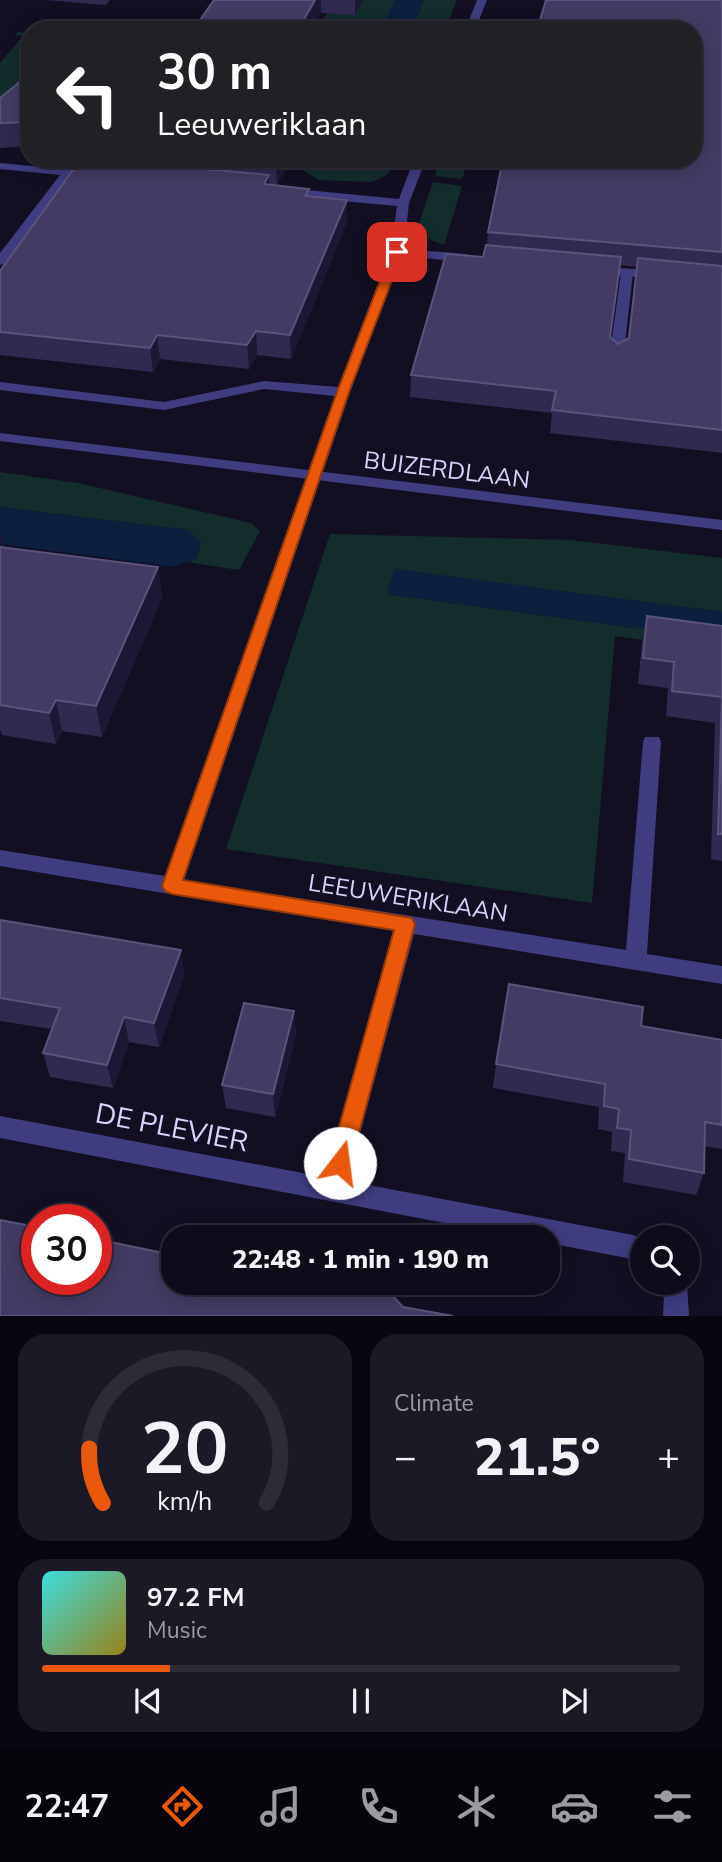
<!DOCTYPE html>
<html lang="en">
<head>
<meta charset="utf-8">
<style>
	:root { --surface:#0e0b1a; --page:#1c1927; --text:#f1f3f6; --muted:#9b9ba2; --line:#2e2b39; --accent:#ea580c }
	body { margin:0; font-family:"Nunito Sans",sans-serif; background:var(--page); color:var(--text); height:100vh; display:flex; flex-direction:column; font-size:26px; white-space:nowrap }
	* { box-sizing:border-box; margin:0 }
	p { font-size:23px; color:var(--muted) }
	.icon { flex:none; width:38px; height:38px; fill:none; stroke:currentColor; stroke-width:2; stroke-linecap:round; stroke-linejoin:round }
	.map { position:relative; height:1316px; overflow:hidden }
	.side { display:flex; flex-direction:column; gap:18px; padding:18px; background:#08060e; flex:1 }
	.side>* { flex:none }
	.guide { position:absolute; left:21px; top:21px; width:681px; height:147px; border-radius:28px; box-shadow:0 4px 18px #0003,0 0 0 2px var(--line); background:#202124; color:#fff; overflow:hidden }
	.tools { position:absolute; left:630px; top:1225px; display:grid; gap:14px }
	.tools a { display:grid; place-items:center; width:70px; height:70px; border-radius:50%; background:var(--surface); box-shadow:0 4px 18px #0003,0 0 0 2px var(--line); font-size:35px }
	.speed { position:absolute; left:21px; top:1204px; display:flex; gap:14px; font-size:35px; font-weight:700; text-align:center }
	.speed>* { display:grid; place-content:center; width:91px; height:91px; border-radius:50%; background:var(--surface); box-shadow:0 4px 18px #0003,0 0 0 2px var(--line); line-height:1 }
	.speed .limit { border:10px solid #d22; background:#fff; color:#111 }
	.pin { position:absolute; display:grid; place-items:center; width:60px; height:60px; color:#fff; margin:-30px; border-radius:14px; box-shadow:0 4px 10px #0006 }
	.me { position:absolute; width:77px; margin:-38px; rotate:15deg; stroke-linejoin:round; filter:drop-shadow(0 0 5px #0008) }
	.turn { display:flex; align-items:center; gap:24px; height:147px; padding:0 21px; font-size:32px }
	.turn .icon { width:91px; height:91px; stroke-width:2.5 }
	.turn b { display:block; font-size:49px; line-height:60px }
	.big { font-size:52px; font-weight:800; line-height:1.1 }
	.side .card { flex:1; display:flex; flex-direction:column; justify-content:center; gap:10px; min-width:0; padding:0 24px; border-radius:28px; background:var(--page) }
	.side .dial { align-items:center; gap:0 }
	.dial svg { height:182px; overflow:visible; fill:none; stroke:var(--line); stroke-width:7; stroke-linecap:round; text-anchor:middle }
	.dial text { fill:var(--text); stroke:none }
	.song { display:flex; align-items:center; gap:21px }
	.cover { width:84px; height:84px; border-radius:10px; background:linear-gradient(135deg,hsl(180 70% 55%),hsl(50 70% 35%)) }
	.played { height:7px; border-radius:4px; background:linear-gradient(90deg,var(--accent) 20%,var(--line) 20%) }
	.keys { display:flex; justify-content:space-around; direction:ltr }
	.heat { display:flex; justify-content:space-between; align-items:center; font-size:38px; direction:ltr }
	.side .tiles { flex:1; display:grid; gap:18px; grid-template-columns:1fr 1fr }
	.card:last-child { grid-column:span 2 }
	.trip { position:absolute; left:161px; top:1225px; width:399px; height:70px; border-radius:28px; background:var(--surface); box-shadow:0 4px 18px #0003,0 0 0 2px var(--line); font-weight:800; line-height:70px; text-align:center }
	.dock { display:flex; height:112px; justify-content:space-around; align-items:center; background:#06040a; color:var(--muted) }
	.dock .icon { width:49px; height:49px }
	.dock .active { color:var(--accent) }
	.dock b { font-size:32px; color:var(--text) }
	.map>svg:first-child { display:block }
	.green { fill:#132d2c }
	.water { fill:#0c1f3f }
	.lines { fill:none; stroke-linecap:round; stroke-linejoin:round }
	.service { fill:#3f3c80; fill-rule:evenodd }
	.minor { fill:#3f3c80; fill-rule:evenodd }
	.tertiary { fill:#3f3c80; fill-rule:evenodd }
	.wall { fill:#312950; fill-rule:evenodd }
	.shaded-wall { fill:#1d1736 }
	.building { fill:#433b63; stroke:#5a537b; stroke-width:2 }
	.route { fill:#ea580c; stroke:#983908; stroke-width:2 }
	.labels { text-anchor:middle; stroke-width:7; stroke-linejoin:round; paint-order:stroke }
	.street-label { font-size:24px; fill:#d8d3fd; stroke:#130f23 }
	.near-street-label { font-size:28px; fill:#d8d3fd; stroke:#130f23 }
</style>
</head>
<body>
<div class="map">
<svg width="722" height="1316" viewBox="0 0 722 1316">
	<rect width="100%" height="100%" fill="#130f23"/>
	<g class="green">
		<polygon points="363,0 395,0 381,30 318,30 327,13 355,15"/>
		<polygon points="424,0 457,0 445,30 411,30"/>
		<polygon points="18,32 30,33 30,100 0,97 0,63 23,36 14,35"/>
		<polygon points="304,159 396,159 388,174 372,182 319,180 301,169"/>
		<polygon points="439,159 469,159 462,179 435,176"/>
		<polygon points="433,182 462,186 444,245 428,239 418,226"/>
		<polygon points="0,472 78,483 251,523 260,531 239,570 187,562 197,558 188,530 0,507"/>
		<polygon points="330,534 571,540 722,558 722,612 395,570 387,594 722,640 722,651 615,636 592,903 226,849"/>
	</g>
	<g class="water">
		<polygon points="395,0 424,0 411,30 381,30"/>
		<polygon points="0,507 188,530 201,542 197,558 174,567 0,544"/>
		<polygon points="395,569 722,612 722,640 387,594"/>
	</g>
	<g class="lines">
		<g class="service">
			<polygon points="71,159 82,159 72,174 64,174 62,172"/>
			<polygon points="627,269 633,273 623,360 616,364 609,360 621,273"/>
		</g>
		<g class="minor">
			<polygon points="477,0 487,0 475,30 465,30"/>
			<polygon points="414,159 426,159 409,203 404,249 467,254 473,258 467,262 402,256 350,392 184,880 626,950 643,742 645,737 659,737 661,742 647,954 722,966 722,984 414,934 347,1181 633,1235 642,1239 642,1268 627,1258 548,1243 548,1237 518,1237 0,1138 0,1116 324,1177 394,931 0,866 0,850 165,876 335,396 264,389 164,410 0,390 0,382 164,402 264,381 338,387 391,252 397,206 286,196 280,192 286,188 399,199"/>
			<polygon points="0,163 94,172 100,175 94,178 71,176 4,264 0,265 0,253 60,175 0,169"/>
			<polygon points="596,266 658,271 664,275 658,279 592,273 590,270"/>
			<polygon points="658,1283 687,1283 689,1316 663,1316 664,1294"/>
		</g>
		<polygon class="tertiary" points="0,433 722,520 722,530 0,441"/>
	</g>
	<g class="wall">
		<polygon points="45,0 110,0 106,5"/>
		<polygon points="214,0 363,0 355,15 321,13"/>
		<path d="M722 0V453L550 433 552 413 410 397 411 375 483 257 487 245 488 232ZM620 265 637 267 628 339 618 344 610 337Z"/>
		<polygon points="30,77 30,146 0,148 0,98"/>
		<polygon points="81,159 291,159 277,185 309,196 347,200 347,222 291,359 257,355 249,369 160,359 153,372 0,355 0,271"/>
		<polygon points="0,535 4,548 158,567 162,598 102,737 62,731 56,744 2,735 0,730"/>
		<polygon points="647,616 722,626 722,861 711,859 715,723 666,716 668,688 638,684 642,642"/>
		<polygon points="0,920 184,975 159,1047 129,1042 113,1088 50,1077 43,1053 52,1029 0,1021"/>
		<polygon points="294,1011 296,1035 275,1117 226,1108 222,1085"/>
		<polygon points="641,1026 722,1040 722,1149 705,1146 704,1173 696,1195 623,1182 625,1153 611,1151 612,1132 598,1129 599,1107 493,1088 496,1064"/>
	</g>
	<g class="shaded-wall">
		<polygon points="315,0 321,0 321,13 312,30 298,30"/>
		<polygon points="355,0 363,0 355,15"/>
		<polygon points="276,159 291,159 277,185 276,160"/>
		<polygon points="269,175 270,197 264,184"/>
		<polygon points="347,200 347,222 291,359 290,335"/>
		<polygon points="256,331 257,355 249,369 247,345"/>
		<polygon points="157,335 160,359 153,372 150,348"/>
		<polygon points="1,535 8,566 0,570 0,537"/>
		<polygon points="158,567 162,598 102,737 96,706"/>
		<polygon points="56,700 62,731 56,744 49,713"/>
		<polygon points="181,950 184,975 159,1047 154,1023"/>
		<polygon points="294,1011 296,1035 275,1117 273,1094"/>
		<polygon points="124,1017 129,1042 113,1088 107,1065"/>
	</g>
	<g class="building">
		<polygon points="214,0 315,0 298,30 193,30"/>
		<polygon points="546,0 722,0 722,252 488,232 503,159 693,159 693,30 537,30"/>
		<polygon points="27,76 30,77 30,122 0,123 0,98"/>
		<polygon points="81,159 98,159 269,175 264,184 309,189 305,196 347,200 290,335 256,331 247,345 157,335 150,348 0,332 0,271"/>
		<polygon points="486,245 621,257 610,337 618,344 629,338 638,258 722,266 722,430 552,410 556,391 411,375 446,254 483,257"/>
		<polygon points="0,547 158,567 96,706 56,700 49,713 0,705"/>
		<polygon points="647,616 722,626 722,834 718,834 722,697 672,691 674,662 643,658"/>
		<polygon points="0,920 181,950 154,1023 124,1017 107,1065 43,1053 60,1008 0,998"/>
		<polygon points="509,984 643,1007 641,1026 722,1040 722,1125 705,1122 704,1173 629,1159 631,1130 617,1128 619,1109 604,1106 605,1084 496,1064"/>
		<polygon points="244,1003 294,1011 273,1094 222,1085"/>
		<polygon points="0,1220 37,1227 37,1279 96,1279 96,1239 173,1255 173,1283 381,1283 403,1307 453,1316 0,1316"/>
	</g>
	<polygon class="route" points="397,249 403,252 349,392 183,880 412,918 415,924 351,1163 348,1170 340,1173 333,1170 329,1163 394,930 172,894 165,891 162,886 337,392 391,252"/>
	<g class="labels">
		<g class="street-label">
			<text transform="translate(447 470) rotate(7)" y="8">BUIZERDLAAN</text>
			<text transform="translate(408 898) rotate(9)" y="8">LEEUWERIKLAAN</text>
		</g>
		<g class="near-street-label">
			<text transform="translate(172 1127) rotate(11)" y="10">DE PLEVIER</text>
		</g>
	</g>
</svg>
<div class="tools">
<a><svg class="icon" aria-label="search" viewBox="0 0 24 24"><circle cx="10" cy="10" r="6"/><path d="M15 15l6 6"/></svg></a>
</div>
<div class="speed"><div class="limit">30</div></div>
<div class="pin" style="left:397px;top:252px;background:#d93025"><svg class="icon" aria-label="arrive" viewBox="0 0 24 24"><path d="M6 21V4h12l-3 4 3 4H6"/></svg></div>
<svg class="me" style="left:340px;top:1163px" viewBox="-20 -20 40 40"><circle r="19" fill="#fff"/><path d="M0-13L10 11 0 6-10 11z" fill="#ea580c"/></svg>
<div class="trip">22:48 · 1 min · 190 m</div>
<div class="guide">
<div class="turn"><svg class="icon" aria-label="left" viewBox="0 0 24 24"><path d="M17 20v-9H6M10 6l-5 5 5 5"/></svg><div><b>30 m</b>Leeuweriklaan</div></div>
</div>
</div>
<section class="side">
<div class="tiles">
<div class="card dial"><svg viewBox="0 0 100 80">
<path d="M14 69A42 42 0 1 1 86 69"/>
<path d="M14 69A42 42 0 0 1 8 45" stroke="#ea580c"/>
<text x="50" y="56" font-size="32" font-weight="700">20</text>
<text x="50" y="72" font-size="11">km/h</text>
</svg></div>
<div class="card"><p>Climate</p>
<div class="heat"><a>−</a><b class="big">21.5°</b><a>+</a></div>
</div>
<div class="card">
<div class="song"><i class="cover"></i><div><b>97.2 FM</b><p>Music</p></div></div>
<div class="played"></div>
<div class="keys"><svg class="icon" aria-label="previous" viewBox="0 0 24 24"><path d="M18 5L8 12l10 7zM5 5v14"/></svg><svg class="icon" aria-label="pause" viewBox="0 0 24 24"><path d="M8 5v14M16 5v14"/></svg><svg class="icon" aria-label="next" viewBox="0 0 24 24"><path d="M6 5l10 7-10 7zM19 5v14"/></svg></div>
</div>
</div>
</section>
<nav class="dock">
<b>22:47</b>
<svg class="icon active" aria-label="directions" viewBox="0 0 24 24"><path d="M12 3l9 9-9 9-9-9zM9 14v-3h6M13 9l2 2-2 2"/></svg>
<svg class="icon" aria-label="music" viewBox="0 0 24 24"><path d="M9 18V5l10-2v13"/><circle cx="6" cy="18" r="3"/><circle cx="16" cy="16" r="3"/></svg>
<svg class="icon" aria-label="phone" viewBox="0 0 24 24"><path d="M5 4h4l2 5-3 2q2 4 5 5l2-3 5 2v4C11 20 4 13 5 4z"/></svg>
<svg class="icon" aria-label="climate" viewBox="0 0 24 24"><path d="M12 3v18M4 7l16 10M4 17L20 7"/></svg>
<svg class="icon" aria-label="car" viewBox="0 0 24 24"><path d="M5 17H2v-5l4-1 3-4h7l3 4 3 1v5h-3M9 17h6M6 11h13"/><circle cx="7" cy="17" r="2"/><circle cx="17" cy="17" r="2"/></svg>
<svg class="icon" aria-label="filters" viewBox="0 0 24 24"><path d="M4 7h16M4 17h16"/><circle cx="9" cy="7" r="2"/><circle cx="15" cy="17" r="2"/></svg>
</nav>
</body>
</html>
